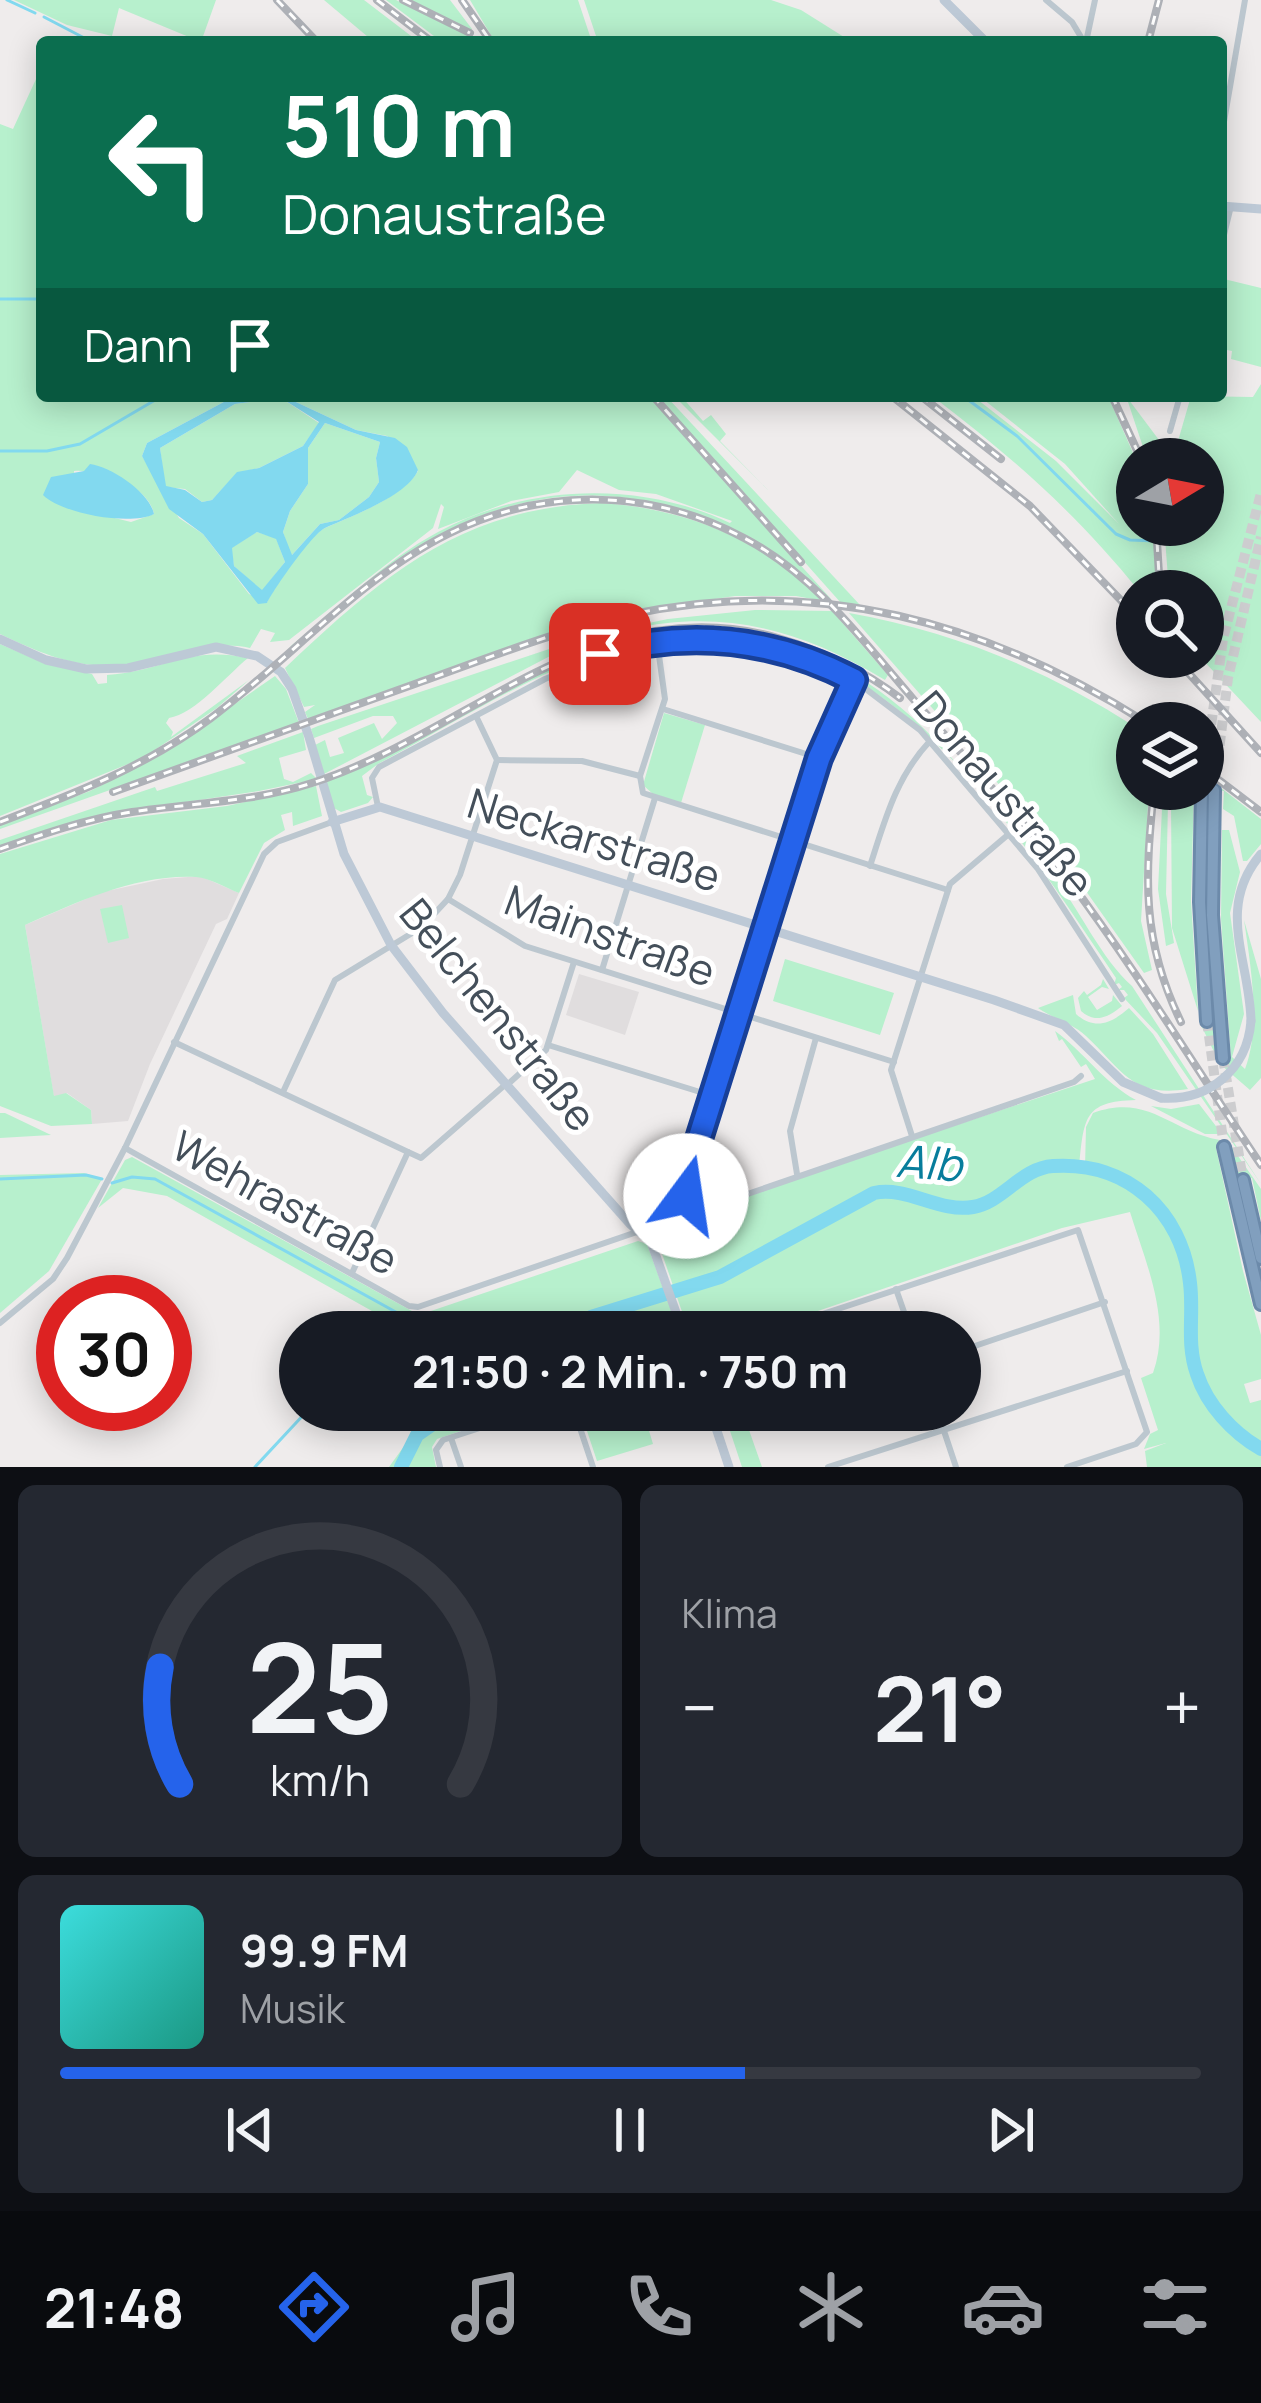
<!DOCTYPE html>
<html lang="de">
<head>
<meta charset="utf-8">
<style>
	:root { --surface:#171b24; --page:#242831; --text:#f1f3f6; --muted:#9ea1a6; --line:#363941; --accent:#2563eb }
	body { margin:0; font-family:Manrope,sans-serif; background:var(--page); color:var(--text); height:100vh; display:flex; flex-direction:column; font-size:45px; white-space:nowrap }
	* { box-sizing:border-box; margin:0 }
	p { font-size:39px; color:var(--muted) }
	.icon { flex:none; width:66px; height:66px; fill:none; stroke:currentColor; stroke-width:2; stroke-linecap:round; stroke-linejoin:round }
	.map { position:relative; height:1467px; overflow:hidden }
	.drawer { display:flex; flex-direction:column; gap:18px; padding:18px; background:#0d0f14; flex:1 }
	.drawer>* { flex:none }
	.top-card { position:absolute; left:36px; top:36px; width:1191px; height:366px; border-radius:12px; box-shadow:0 6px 30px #0003; background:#0b6e4f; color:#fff; overflow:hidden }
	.needle { width:78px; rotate:80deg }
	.tools { position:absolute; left:1116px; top:438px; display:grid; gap:24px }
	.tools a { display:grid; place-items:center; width:108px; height:108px; border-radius:50%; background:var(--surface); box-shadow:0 6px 30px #0003; font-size:60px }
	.speed { position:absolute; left:36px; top:1275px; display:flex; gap:24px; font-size:60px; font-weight:700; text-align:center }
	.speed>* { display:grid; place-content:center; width:156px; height:156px; border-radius:50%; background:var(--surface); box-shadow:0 6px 30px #0003; line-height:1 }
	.speed .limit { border:18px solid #d22; background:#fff; color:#111 }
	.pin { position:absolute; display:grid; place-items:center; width:102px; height:102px; color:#fff; margin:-51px; border-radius:24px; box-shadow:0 6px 18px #0006 }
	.me { position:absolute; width:132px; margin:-66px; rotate:14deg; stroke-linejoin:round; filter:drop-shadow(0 0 9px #0008) }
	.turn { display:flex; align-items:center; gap:42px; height:252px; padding:0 48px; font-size:54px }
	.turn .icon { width:156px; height:156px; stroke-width:2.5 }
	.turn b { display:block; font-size:84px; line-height:102px }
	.then { display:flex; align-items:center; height:114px; padding:0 48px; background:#0003; gap:24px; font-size:45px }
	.big { font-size:90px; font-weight:700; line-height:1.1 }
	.drawer .card { flex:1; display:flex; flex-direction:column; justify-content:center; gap:18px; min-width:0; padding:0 42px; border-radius:18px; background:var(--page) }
	.drawer .dial { align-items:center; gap:0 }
	.dial svg { height:312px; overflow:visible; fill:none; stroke:var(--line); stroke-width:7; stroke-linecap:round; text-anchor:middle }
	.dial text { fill:var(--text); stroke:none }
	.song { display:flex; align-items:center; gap:36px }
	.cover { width:144px; height:144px; border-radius:18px; background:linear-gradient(135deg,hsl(180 70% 55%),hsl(170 70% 35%)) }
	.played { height:12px; border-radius:6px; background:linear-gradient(90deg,var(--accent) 60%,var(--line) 60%) }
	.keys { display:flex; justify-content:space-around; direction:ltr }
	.heat { display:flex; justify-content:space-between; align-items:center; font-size:66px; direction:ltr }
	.drawer .tiles { flex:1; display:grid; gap:18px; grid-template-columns:1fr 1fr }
	.card:last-child { grid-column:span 2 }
	.trip { position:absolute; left:279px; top:1311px; width:702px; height:120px; border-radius:60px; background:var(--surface); box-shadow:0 6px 30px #0003; font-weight:700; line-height:120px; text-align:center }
	.dock { display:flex; height:192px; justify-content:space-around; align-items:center; background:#090b0e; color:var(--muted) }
	.dock .icon { width:84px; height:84px }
	.dock .selected { color:var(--accent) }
	.dock b { font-size:54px; color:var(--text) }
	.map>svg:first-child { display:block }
	.education { fill:#e0ddde }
	.green { fill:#b7f0cd; fill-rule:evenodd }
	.water { fill:#82d9ef; fill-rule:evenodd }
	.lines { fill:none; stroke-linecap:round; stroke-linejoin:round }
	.stream { stroke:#82d9ef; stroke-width:3 }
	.river { stroke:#82d9ef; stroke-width:14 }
	.highway-tunnel { stroke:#cdcdcf; stroke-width:10; stroke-dasharray:10 5; stroke-linecap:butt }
	.highway-casing { stroke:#6c8aaa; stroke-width:16 }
	.street { stroke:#bcc7cf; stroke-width:6 }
	.secondary { stroke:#bdc9d6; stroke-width:9 }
	.highway { stroke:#819fbe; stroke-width:10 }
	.rail-casing { stroke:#aeb1b7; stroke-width:8 }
	.rail { stroke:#fff; stroke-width:3; stroke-dasharray:9; stroke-linecap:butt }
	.secondary-bridge { stroke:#bdc9d6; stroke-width:9 }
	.route-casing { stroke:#184099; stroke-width:30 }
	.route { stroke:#2563eb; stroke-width:21 }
	.labels { text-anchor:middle; stroke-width:10; stroke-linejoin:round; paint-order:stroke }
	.street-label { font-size:42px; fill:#444f5a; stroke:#fff }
	.water-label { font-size:45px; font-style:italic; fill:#077d9c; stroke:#fff }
</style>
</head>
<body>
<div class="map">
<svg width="1261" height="1467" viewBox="0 0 1261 1467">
	<rect width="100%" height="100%" fill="#efecec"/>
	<g class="education">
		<polygon points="200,876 239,893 227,919 216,924 150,1064 128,1121 92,1124 91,1110 67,1093 54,1097 25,925 102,892 163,879"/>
		<polygon points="579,974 639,992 625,1035 566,1015"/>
	</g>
	<g class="green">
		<polygon points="14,0 216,0 201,42 119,8 112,36 67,25"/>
		<polygon points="324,0 364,0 419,42 374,42"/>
		<polygon points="386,0 396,0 481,42 442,42"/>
		<polygon points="408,0 450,0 472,29 471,31"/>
		<polygon points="470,0 578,0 592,42 503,42 492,37"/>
		<polygon points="584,0 771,0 801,10 852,42 598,42"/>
		<path d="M42 66V396H235L147 443 142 456 179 518 203 534 249 594 267 602C276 585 308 536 325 528 352 516 403 497 418 471L408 452 387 436 356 430 283 396H648L832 600C714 495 572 458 429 541 374 573 327 620 279 661L292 645C339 607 384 561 438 532 527 484 639 480 730 523L732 521 656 494 619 490 577 470 559 492 511 501 438 529 444 507 441 504 433 528 289 640 270 642 275 633 261 629 250 648C207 639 171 658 128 664 81 671 42 654 0 634V124L13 129ZM74 471C100 469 149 486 154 514L131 522 74 508Z"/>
		<polygon points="1224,279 1261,288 1261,367 1231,359 1232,351 1222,349"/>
		<polygon points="1261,384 1261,722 1200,657 1203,591 1169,591 1164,525 1203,525 1203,459 1147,459 1126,396 1159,440 1176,448 1191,396 1253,397"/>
		<polygon points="657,396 666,396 860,605 841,603"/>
		<polygon points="674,396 681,396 703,421 711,415 726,434 720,441 769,491"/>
		<path d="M932 396H973L1056 461 1119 524 1065 464 979 396H1108L1137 462V525H1153L1158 591H1139C1075 512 1012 457 932 396Z"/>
		<polygon points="281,398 319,423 303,446 259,468 237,473 212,500 202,502 185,489 165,487 160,448 235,404"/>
		<polygon points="325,423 380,442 376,458 379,482 369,497 339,520 320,524 291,556 283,532 290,511 308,484 308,448"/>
		<path d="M600 503C685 508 763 539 823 601L796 596H735L595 617 308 719 305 712 315 705 304 707 285 668C382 576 461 508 600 503Z"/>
		<polygon points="257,532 276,538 285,562 262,591 234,566 231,548"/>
		<path d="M755 610 832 611 888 675 885 680C773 612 678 603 556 653L324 774 315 745 325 740 330 757 344 753 338 738 374 723 382 739 397 723 393 716H373L314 738 311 729 318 726 591 635 668 619Z"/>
		<path d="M849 613C955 632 1047 670 1137 728V789H1149L1141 921 1152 970 1144 973 1059 853Z"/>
		<path d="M667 633C795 628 881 672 962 770 990 804 1025 837 1052 874 1078 907 1102 960 1132 986L1261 1184 1157 1033 1124 998 1128 995 1124 990H1118L1122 987 1119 983 1114 985 1116 978C994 797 853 571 598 653 529 675 444 729 378 764L362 776 367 795 373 797 368 803 341 812 332 807 326 782C435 739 550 645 667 633Z"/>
		<path d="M0 644 46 664 92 674 98 684 107 683V675C163 671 189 645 248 658 226 676 195 714 169 718L166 723 173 732 171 737 249 680 217 708 143 758 0 816Z"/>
		<polygon points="275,676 286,689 299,723 0,829 0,825 90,791 161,755"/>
		<polygon points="664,713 705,725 681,803 654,795 643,785"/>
		<polygon points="303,732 306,750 279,758 284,779 293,782 311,773 317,779 259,791 99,815 0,846 0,840 155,787 157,791 246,763 237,756"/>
		<polygon points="1203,774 1261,819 1261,844 1247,861 1243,861 1234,816 1223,809 1224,791 1203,789"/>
		<path d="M316 786 322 816 293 826 292 812 281 815 285 830 264 843 239 893C226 888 210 878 196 877 136 874 78 902 25 925L54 1096 66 1093 91 1110 92 1124 51 1126 0 1106V854L111 820 227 806Z"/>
		<polygon points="1163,789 1168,803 1166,894 1174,943 1166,946 1158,889"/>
		<polygon points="1179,789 1194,789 1191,901 1198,1011 1172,928 1171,804"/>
		<path d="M1222 830H1229L1240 872 1230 913 1244 1014 1232 1057 1245 1069C1261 1027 1251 968 1244 920L1261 979V1078L1250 1090 1220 1064 1199 1021 1213 1020 1217 1058 1231 1057 1221 919Z"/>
		<polygon points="122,905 129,938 108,943 100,909"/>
		<polygon points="785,959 894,993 880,1035 773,1001"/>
		<path d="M1103 979 1109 989 1102 987 1088 997 1097 1010 1112 1001 1113 995 1122 1006C1109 1017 1095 1024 1081 1011L1078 998 1084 991 1087 995 1101 985Z"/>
		<path d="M1073 995 1076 1014C1095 1031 1112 1023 1129 1008L1153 1034 1188 1089C1132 1098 1122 1070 1086 1036 1072 1023 1052 1018 1038 1008Z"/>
		<path d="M1055 1031C1084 1052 1104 1083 1136 1100 1083 1101 1084 1119 1079 1168H1085L1086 1127 1093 1113C1151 1092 1172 1135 1227 1141L1231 1146 1261 1189V1221L1252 1178 1237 1181 1231 1146 1216 1148 1243 1271 1261 1335V1379L1244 1384 1250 1403 1261 1400V1467H1147L1145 1451 1166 1443 1144 1449 1150 1434 1158 1430 1141 1378 1153 1373C1172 1320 1146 1264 1130 1212L1062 1228 756 1332H689L658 1242V1231L674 1222 678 1227 683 1226 723 1209 722 1203 1095 1079 1086 1064 1081 1067 1062 1039 1059 1041Z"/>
		<polygon points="1199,1104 1222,1134 1205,1134 1151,1106 1171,1109"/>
		<polygon points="0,1113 5,1113 51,1135 0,1138"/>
		<polygon points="132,1157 412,1311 407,1325 425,1313 638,1241 647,1244 679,1332 398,1332 388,1320 167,1196 123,1188 98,1208 125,1160"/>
		<polygon points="84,1173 102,1179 49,1271 0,1313 0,1175"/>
		<polygon points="666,1189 679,1193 680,1204 639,1222 626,1208 638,1198"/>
		<polygon points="421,1410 523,1410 437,1439 432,1447 436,1467 389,1467 423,1420"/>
		<polygon points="580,1410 667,1410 669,1416 647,1424 653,1444 597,1461"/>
		<polygon points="723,1410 742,1410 762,1467 742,1467"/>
	</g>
	<g class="water">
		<path d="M235 396H283L356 430 395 438 407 447 418 470C408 496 349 517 325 528 312 534 274 589 267 603L258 604 203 534 169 509 142 456 147 443ZM281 398 319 422 303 446 259 468 237 472 212 500 202 502 185 490 166 486 160 448 235 404ZM325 423 380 442 376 458 379 482 369 497 339 520 320 524 292 555 283 532 290 511 308 484V448ZM257 532 276 539 285 562 262 590 234 566 232 548Z"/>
		<path d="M90 464C112 467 150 493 154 514 131 526 62 514 43 495L51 477 84 471Z"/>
	</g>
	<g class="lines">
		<g class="stream">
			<polyline points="7,0 35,13"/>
			<polyline points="44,17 92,42"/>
			<polyline points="0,299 42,299"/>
			<polyline points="963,396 1017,436 1116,534 1130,540 1157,541"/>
			<polyline points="0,451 47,451 80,444 162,396"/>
			<polyline points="1166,540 1171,539"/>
			<polyline points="0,1179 86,1175 102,1179"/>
			<polyline points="112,1183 132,1177 155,1179 403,1316 411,1332"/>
			<polyline points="497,1332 591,1317"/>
			<polyline points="255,1467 308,1410"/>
		</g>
		<g class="river">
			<path d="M575 1332 591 1317 720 1277 874 1193C908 1186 939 1213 973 1207 1003 1202 1021 1168 1053 1166 1127 1161 1182 1211 1190 1283 1194 1314 1186 1343 1197 1374 1207 1405 1233 1433 1261 1449"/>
			<polyline points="401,1467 417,1435 453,1410"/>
		</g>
		<g class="highway-tunnel">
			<polyline points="1203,784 1223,639 1261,493"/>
			<polyline points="1214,790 1228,678 1261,537"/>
			<polyline points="1207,1021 1224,1147"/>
			<polyline points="1223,1058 1243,1180"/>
		</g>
		<g class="highway-casing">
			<g id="highway">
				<polyline points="1202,789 1200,902 1207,1021"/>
				<polyline points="1214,790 1212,915 1223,1058"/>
				<polyline points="1224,1147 1261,1304"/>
				<polyline points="1243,1180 1261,1258"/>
			</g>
		</g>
		<g class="street">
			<polyline points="1046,0 1072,22 1084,42"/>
			<polyline points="1086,42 1095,0"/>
			<polyline points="1221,139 1245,0"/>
			<polyline points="1221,247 1231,206"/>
			<polyline points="1170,431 1180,396"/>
			<polyline points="657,641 665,699 640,776 643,793 948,890"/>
			<polyline points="663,709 819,758"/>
			<polyline points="497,760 582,761 640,776"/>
			<polyline points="378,807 372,778 379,767 545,679 620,649 702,638 785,651 854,680 920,730 1038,869 1122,999"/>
			<path d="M870 866C885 820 896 777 930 741"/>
			<polyline points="448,899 525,946 894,1062"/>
			<polyline points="602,970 655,798"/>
			<polyline points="174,1042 408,1152"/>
			<polyline points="548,1045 713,1096"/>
			<polyline points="507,1085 546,1050 574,962"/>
			<polyline points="283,1092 335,980 422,927 448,899 460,875 497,760 476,716"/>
			<polyline points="912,1136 891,1070 950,884 1010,833"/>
			<polyline points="125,1148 409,1306 418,1307 1074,1082 1081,1076"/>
			<polyline points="797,1174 790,1131 816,1038"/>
			<polyline points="691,1211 686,1180 819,758 854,680"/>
			<polyline points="352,1273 408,1152 421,1158 506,1084"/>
			<polyline points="896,1289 911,1332"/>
			<polyline points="0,1323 53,1279 67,1258 125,1148 264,854 277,842 332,822"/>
			<polyline points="768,1332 1078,1230 1147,1432 1136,1444 1067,1467"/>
			<polyline points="960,1351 1105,1302"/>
			<polyline points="574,1410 593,1467"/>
			<polyline points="937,1410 956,1467"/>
			<polyline points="451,1438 461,1467"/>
			<polyline points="440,1467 436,1450 443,1440 535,1410"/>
			<polyline points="828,1467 1127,1371"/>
		</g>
		<g class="secondary">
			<polyline points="944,0 986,42"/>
			<polyline points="1221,206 1261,209"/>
			<polyline points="0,639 46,660 86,669 128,668 216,647 257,656 281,672 292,689 309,737 344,854 391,945 443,1013 630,1224 651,1242 683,1332"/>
			<polyline points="332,822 380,807 994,1000 1064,1025 1123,1082 1161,1098"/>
			<path d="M1251 1021C1250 961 1215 908 1261 854"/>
			<polyline points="710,1410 729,1467"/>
		</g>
		<use href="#highway" class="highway"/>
		<g class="rail-casing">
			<g id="rail">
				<polyline points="277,0 317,42"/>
				<polyline points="377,0 432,42"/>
				<polyline points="403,0 470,33"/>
				<polyline points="462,0 491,42"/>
				<polyline points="1148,42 1159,0"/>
				<polyline points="653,396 801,562"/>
				<polyline points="892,396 1030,506 1137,617"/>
				<polyline points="921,396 1001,459"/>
				<polyline points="1112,396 1141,459"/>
				<polyline points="1156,525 1160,591"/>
				<polyline points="1174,657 1261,753"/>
				<polyline points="1203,768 1261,812"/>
				<path d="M1154 789C1145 877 1141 940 1181 1022"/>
				<path d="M113 792C212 756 313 721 412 685 483 660 554 631 628 615 817 574 987 622 1147 723"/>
				<path d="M0 822C74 794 147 766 211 718 289 660 361 577 448 534 542 487 651 488 744 538 815 575 863 641 914 700 966 759 1020 817 1068 879 1137 971 1197 1070 1261 1165"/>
				<path d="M0 849C43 834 86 819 132 812 191 803 254 802 312 783 470 733 596 586 778 638 823 651 862 669 900 698"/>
			</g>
		</g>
		<use href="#rail" class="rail"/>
		<path class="secondary-bridge" d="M1161 1098C1209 1101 1247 1070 1251 1021"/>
	</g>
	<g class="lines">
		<g class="route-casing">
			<path id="route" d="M600 654C688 629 773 638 854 680L819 758 686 1180V1196"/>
		</g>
		<use href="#route" class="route"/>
	</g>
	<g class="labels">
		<g class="street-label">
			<text transform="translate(1004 794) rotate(50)" y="15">Donaustraße</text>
			<text transform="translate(594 840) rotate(17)" y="15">Neckarstraße</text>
			<text transform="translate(610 936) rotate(20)" y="15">Mainstraße</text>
			<text transform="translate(498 1015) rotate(51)" y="15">Belchenstraße</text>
			<text transform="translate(285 1203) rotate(29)" y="15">Wehrastraße</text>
		</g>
		<g class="water-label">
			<text transform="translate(929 1163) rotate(4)" y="16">Alb</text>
		</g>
	</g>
</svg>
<div class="tools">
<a><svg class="needle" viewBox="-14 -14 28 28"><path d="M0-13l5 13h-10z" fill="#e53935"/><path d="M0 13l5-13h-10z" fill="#9ea1a6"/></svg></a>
<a><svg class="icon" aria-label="search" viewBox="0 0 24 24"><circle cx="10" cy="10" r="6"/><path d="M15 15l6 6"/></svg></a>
<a><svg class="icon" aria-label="layers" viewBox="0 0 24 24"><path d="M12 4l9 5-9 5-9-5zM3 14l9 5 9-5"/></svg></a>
</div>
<div class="speed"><div class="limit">30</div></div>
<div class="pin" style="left:600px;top:654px;background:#d93025"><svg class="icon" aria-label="arrive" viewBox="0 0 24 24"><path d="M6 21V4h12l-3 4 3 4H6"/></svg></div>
<svg class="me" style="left:686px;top:1196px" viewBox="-20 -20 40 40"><circle r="19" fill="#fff"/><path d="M0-13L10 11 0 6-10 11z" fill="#2563eb"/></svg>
<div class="trip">21:50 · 2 Min. · 750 m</div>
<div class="top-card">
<div class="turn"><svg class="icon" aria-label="left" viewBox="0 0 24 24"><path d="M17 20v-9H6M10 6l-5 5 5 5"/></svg><div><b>510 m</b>Donaustraße</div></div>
<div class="then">Dann<svg class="icon" aria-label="arrive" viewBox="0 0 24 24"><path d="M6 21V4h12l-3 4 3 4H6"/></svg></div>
</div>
</div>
<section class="drawer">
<div class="tiles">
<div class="card dial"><svg viewBox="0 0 100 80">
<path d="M14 69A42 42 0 1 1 86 69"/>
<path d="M14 69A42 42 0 0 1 9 39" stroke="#2563eb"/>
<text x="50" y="56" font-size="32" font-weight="700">25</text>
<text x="50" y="72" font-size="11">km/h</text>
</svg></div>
<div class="card"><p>Klima</p>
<div class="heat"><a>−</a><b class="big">21°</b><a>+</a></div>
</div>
<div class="card">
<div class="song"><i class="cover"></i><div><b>99.9 FM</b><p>Musik</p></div></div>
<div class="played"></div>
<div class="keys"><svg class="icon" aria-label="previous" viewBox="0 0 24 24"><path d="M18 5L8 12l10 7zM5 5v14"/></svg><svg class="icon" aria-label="pause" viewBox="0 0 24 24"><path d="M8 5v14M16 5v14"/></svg><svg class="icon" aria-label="next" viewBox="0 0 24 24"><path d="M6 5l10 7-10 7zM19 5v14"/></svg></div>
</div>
</div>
</section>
<nav class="dock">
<b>21:48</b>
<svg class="icon selected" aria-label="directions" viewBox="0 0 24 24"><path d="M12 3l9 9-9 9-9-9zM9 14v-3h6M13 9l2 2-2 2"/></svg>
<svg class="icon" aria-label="music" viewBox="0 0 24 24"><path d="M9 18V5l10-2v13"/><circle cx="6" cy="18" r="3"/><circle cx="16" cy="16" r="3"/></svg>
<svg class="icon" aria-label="phone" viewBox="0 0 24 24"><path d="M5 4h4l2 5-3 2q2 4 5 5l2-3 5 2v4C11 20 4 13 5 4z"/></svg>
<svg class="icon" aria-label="climate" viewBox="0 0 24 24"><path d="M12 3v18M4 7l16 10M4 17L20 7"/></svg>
<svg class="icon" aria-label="car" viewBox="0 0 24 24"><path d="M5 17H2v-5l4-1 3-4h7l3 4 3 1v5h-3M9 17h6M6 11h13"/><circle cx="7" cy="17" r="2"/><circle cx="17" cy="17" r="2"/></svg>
<svg class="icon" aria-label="filters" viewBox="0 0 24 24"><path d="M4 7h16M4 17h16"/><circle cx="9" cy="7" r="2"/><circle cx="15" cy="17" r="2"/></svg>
</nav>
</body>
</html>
